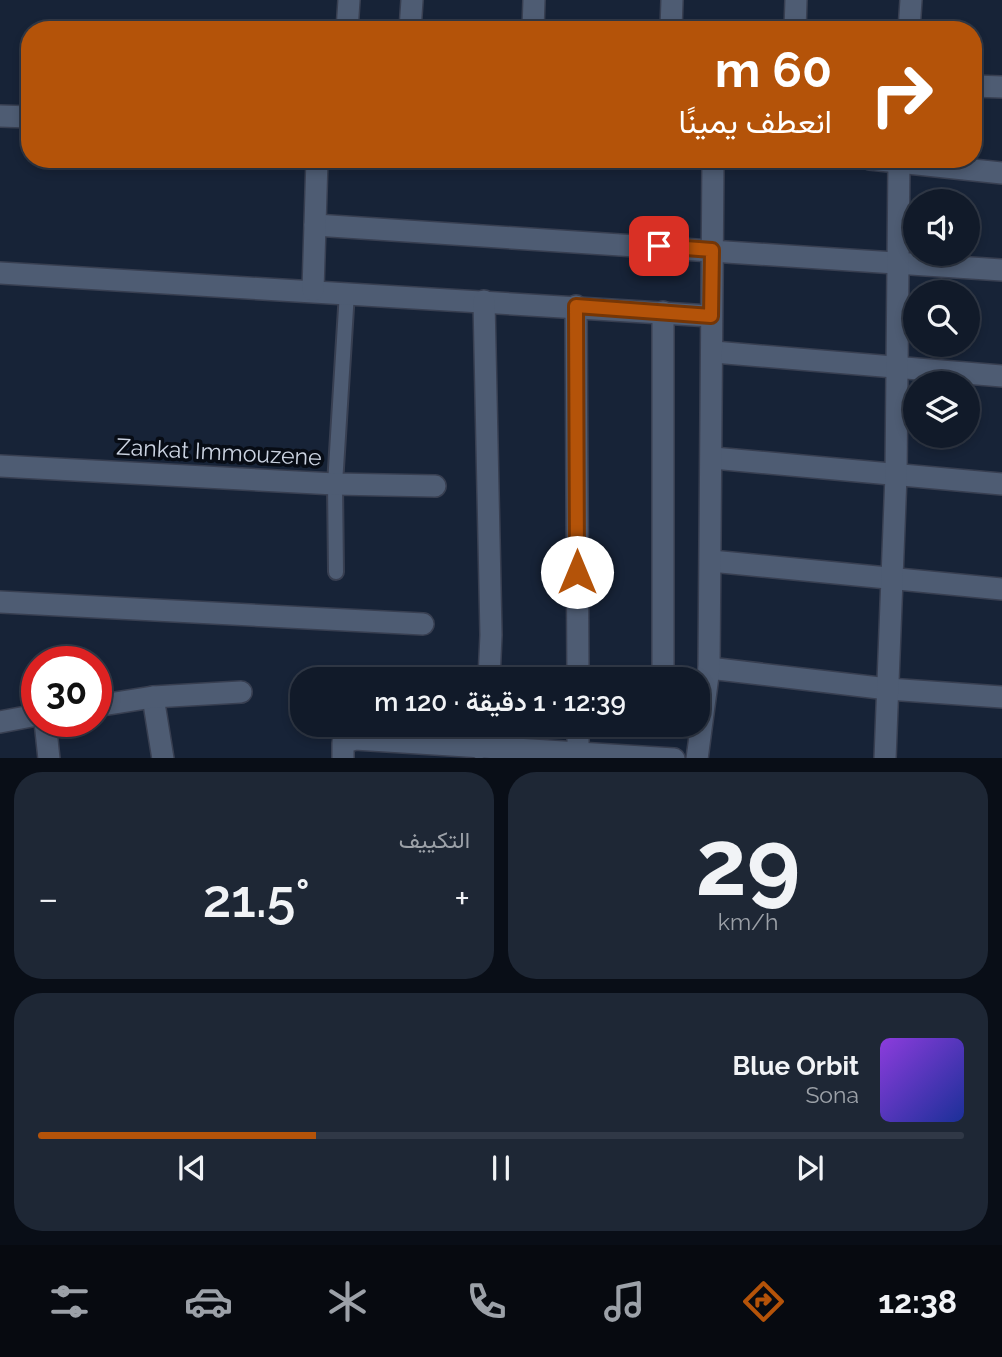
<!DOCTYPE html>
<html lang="ar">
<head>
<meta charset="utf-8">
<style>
	:root { --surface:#111a29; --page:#1e2735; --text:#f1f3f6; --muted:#9ca1a8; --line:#303846; --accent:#b45309 }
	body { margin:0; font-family:Raleway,Vazirmatn,sans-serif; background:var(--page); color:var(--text); direction:rtl; height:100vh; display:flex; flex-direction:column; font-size:26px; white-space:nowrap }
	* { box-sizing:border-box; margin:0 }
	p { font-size:23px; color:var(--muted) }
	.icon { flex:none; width:38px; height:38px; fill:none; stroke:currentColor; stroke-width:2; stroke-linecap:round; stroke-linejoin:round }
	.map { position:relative; height:758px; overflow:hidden; direction:ltr }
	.details { display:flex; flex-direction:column; gap:14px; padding:14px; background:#090e17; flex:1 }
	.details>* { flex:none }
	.banner { position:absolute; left:21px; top:21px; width:961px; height:147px; border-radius:28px; box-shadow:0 4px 10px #0003,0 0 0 2px var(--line); direction:rtl; background:#b45309; color:#fff; overflow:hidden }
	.buttons { position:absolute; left:903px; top:189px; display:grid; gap:14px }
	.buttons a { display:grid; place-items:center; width:77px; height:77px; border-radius:50%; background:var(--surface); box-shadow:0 4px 10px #0003,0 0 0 2px var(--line); font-size:35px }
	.speed { position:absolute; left:21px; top:646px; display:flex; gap:14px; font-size:35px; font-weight:700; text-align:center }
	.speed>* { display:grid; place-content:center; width:91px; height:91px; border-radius:50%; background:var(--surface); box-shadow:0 4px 10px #0003,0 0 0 2px var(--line); line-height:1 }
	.speed .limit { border:10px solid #d22; background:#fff; color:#111 }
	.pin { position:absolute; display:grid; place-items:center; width:60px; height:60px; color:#fff; margin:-30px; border-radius:14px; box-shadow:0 4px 10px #0006 }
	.me { position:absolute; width:77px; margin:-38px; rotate:0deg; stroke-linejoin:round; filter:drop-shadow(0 0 5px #0008) }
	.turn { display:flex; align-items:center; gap:24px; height:147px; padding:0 35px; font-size:32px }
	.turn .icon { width:91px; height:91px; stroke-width:2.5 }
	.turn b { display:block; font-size:49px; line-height:60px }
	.big { font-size:52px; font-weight:600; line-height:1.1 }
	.details .widget { flex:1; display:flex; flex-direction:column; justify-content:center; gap:10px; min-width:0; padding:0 24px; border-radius:28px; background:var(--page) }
	.details .dial { align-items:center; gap:0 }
	.dial b { font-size:91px; line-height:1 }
	.song { display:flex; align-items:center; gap:21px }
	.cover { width:84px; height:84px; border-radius:10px; background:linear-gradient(135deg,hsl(270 70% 55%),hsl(230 70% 35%)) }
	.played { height:7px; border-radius:4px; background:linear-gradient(90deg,var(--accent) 30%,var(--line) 30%) }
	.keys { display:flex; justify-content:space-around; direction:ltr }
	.heat { display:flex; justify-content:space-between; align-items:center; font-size:38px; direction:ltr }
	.details .tiles { flex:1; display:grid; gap:14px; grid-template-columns:1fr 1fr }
	.widget:last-child { grid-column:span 2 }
	.trip { position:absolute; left:290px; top:667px; width:420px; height:70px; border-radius:28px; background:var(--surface); box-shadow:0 4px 10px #0003,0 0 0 2px var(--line); font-weight:600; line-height:70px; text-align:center; direction:rtl }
	.tabs { display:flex; height:112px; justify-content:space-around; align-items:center; background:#070a10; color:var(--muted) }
	.tabs .icon { width:49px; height:49px }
	.tabs .on { color:var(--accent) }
	.tabs b { font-size:32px; color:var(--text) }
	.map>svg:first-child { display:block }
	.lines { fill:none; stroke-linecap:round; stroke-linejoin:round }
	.service-casing { stroke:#383f51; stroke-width:18 }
	.minor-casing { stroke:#383f51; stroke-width:24 }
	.service { stroke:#4e5c73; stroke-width:14 }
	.minor { stroke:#4e5c73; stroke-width:21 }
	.route-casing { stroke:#753606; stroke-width:18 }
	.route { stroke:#b45309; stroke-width:12 }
	.labels { text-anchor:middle; stroke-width:7; stroke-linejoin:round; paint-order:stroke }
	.street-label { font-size:23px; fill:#ccd4e2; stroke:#070c15 }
</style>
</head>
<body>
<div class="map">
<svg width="1002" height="759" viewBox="0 0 1002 759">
	<rect width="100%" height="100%" fill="#172337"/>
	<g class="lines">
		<g class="service-casing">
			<polyline id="service" points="336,572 335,484 347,292"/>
		</g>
		<g class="minor-casing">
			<g id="minor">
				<polyline points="347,30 349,0"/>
				<polyline points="410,30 412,0"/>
				<polyline points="533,30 534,0"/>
				<polyline points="671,30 672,0"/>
				<polyline points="795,30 796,0"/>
				<polyline points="909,30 911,0"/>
				<polyline points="973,86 1002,87"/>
				<polyline points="0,116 30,117"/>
				<polyline points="870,159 1002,173"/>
				<polyline points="315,225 1002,270"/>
				<polyline points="0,273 711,316"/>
				<polyline points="313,290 317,159"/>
				<polyline points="484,301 491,635 489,679"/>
				<polyline points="576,306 578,679"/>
				<polyline points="663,312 663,679"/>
				<polyline points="714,352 1002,376"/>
				<polyline points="713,458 1002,484"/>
				<polyline points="0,466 335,484 435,486"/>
				<polyline points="711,561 1002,589"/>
				<polyline points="0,602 423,624"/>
				<polyline points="709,668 888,689 1002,697"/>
				<polyline points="153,697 163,759"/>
				<polyline points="96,706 153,697 241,692"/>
				<polyline points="45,721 49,759"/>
				<polyline points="0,722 37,715"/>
				<polyline points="578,724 578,753"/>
				<polyline points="479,748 483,724"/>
				<polyline points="343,759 343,743 355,739 674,759"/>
				<polyline points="697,759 709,668 713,159"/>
				<polyline points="885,759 896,475 899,159"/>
			</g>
		</g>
		<use href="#service" class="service"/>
		<use href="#minor" class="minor"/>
	</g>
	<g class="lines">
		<g class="route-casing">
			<polyline id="route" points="577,572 576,306 711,316 712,250 659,246"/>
		</g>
		<use href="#route" class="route"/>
	</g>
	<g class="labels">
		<g class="street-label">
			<text transform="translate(219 452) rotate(3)" y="8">Zankat Immouzene</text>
		</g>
	</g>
</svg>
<div class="buttons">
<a><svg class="icon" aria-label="sound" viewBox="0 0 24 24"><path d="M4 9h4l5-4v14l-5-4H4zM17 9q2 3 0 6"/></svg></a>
<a><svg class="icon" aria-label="search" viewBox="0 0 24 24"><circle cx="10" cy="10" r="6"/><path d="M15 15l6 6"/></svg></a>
<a><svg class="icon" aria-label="layers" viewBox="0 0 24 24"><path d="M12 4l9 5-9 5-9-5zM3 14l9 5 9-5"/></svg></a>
</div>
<div class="speed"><div class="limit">30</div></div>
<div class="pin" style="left:659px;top:246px;background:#d93025"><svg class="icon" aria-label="arrive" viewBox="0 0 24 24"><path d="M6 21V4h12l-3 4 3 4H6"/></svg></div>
<svg class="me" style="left:577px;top:572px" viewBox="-20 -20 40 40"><circle r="19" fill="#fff"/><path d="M0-13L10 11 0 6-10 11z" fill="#b45309"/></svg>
<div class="trip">12:39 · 1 دقيقة · 120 m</div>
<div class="banner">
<div class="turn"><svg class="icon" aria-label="right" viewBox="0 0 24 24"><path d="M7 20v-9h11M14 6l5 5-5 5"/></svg><div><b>60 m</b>انعطف يمينًا</div></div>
</div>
</div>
<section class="details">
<div class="tiles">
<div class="widget dial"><b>29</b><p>km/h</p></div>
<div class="widget"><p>التكييف</p>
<div class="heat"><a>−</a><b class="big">21.5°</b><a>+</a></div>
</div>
<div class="widget">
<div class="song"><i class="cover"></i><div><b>Blue Orbit</b><p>Sona</p></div></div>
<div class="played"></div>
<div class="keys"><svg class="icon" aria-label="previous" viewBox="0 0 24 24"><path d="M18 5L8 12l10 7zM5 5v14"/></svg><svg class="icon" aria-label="pause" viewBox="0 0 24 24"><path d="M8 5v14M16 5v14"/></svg><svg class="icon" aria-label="next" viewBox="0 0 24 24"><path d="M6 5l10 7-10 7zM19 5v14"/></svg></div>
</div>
</div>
</section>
<nav class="tabs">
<b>12:38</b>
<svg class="icon on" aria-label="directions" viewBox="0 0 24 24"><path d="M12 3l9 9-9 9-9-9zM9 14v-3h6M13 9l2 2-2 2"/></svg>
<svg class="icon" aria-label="music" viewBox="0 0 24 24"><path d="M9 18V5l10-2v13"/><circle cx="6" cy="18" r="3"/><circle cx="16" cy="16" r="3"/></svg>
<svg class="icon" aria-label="phone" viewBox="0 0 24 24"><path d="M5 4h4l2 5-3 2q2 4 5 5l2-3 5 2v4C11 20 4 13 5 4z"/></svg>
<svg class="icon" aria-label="climate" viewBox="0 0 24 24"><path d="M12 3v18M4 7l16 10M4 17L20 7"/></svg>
<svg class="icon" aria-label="car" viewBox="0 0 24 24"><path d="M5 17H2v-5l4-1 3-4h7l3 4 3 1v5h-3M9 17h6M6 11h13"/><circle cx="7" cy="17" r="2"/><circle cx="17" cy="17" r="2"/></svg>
<svg class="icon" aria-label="filters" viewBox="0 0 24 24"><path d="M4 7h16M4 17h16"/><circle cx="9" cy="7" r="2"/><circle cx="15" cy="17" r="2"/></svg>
</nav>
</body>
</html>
